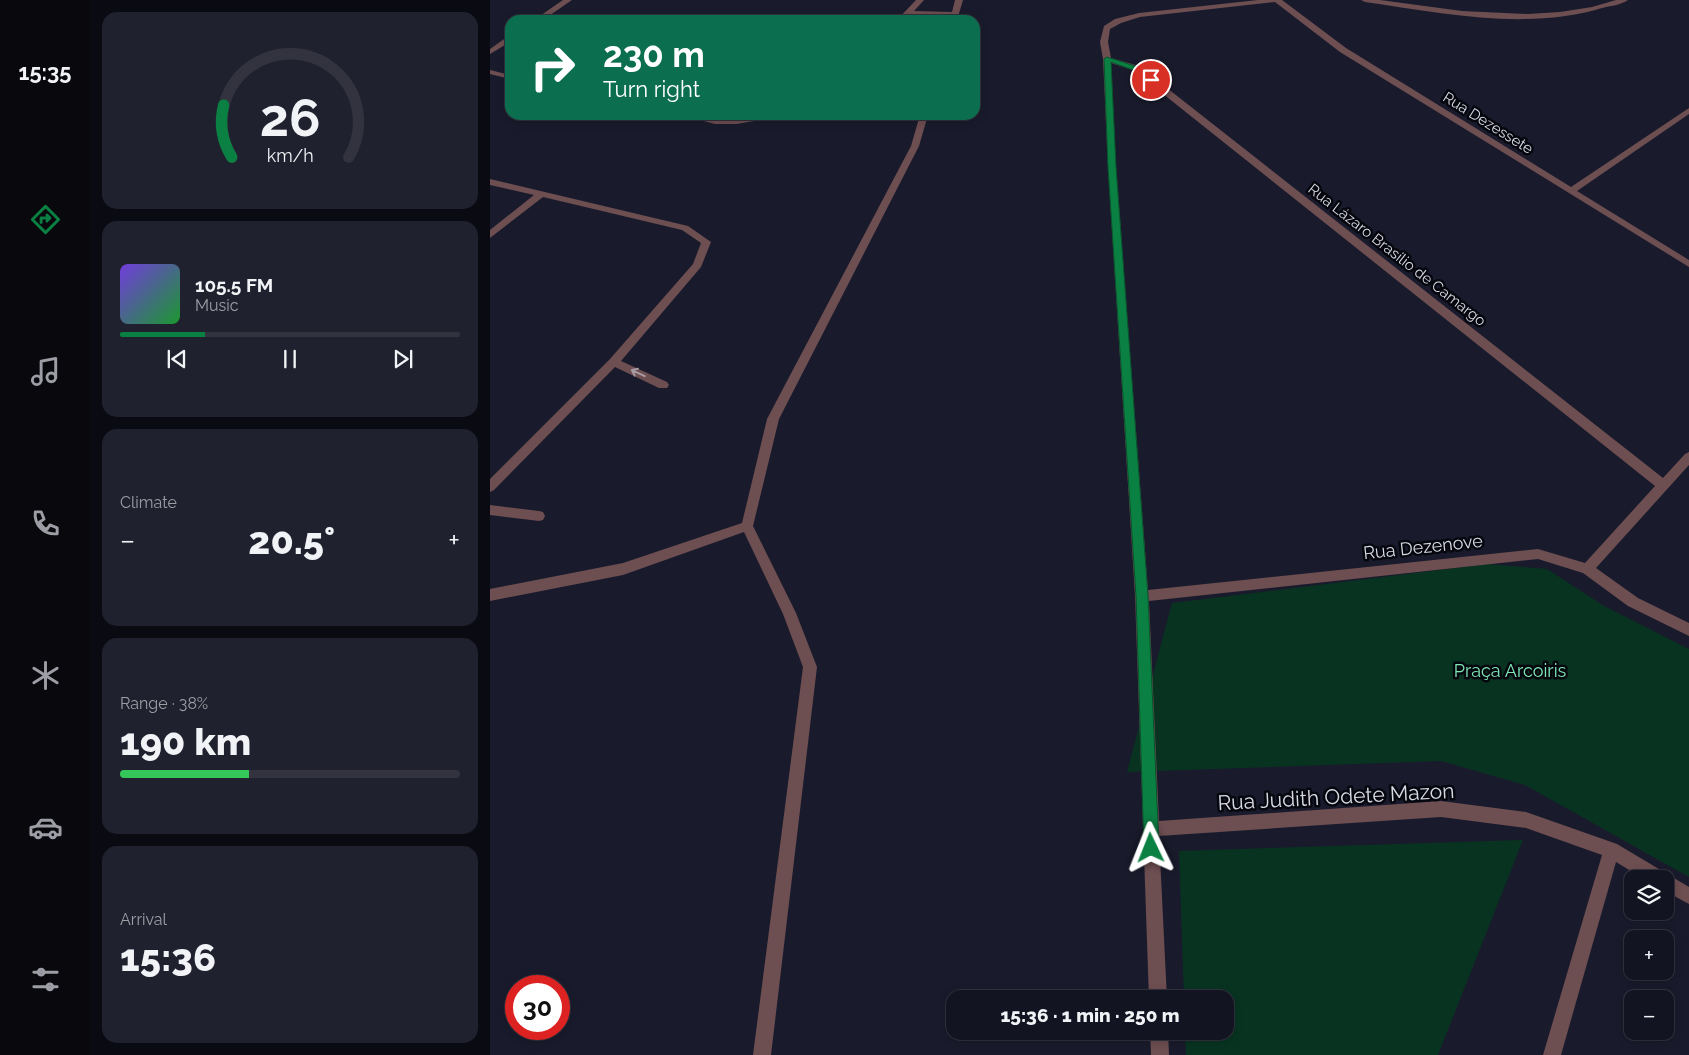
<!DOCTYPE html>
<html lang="en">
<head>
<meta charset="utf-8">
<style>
	:root { --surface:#131421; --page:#20212e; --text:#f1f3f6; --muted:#9d9ea5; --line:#32333f; --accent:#0b8043 }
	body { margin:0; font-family:Raleway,sans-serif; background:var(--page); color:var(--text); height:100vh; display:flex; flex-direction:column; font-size:19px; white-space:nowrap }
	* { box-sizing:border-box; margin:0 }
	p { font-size:16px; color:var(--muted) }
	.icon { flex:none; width:28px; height:28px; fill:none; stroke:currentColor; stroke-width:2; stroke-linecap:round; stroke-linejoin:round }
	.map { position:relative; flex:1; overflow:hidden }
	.sheet { display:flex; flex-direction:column; gap:12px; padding:12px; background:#0a0b12; width:400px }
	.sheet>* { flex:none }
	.banner { position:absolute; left:15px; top:15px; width:475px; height:105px; border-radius:15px; box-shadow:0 2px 8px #0003,0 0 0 1px var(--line); background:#0b6e4f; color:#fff; overflow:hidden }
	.tools { position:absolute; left:1134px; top:870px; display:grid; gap:10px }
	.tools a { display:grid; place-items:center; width:50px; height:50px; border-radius:10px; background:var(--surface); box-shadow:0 2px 8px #0003,0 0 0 1px var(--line); font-size:25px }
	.speed { position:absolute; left:15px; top:975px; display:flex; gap:10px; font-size:25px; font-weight:700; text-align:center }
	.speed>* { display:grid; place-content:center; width:65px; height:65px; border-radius:50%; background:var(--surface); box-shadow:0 2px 8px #0003,0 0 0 1px var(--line); line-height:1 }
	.speed .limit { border:8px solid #d22; background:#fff; color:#111 }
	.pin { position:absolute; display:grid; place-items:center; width:42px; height:42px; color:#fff; margin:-21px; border:2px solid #fff; border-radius:50%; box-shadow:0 1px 5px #0007 }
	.me { position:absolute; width:55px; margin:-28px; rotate:358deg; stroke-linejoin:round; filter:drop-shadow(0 0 4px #0008) }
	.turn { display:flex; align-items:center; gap:18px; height:105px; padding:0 15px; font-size:22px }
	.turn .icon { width:65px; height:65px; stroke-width:2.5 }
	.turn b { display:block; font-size:35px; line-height:42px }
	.big { font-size:38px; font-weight:800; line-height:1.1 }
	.sheet .widget { flex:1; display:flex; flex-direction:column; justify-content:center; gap:8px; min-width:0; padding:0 18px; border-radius:15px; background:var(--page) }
	.sheet .dial { align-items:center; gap:0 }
	.dial svg { height:130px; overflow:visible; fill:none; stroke:var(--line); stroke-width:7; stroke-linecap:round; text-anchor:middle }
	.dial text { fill:var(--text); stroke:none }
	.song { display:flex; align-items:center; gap:15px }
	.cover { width:60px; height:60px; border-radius:8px; background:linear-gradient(135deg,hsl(260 70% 55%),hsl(130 70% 35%)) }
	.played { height:5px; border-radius:2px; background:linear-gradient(90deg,var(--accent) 25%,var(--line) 25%) }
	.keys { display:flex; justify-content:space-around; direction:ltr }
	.heat { display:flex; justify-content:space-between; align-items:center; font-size:28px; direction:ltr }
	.charge { height:8px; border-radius:4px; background:linear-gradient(90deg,#34c759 38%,var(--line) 0) }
	.trip { position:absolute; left:456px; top:990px; width:288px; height:50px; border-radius:15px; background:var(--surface); box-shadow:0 2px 8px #0003,0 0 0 1px var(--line); font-weight:800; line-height:50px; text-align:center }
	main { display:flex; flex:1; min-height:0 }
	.tabs { display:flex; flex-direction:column; width:90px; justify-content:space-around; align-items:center; background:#08080d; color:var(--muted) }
	.tabs .icon { width:35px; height:35px }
	.tabs .on { color:var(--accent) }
	.tabs b { font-size:22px; color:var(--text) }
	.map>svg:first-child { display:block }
	.green { fill:#083321 }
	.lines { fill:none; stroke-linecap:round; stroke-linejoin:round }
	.lane { fill:#6d4e51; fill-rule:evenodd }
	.street { fill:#6d4e51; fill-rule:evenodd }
	.oneway { stroke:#a79aa2 }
	.route { fill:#0b8043; stroke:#07532c }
	.labels { text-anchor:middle; stroke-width:5; stroke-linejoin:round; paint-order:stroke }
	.far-street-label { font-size:15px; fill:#d7d9e5; stroke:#06070e }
	.street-label { font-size:18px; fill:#d7d9e5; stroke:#06070e }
	.park-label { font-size:18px; fill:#7de8b5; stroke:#06070e }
	.near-street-label { font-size:21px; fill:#d7d9e5; stroke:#06070e }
</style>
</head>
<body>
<main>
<nav class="tabs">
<b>15:35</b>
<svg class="icon on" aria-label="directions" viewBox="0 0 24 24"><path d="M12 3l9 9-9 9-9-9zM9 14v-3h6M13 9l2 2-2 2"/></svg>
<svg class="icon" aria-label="music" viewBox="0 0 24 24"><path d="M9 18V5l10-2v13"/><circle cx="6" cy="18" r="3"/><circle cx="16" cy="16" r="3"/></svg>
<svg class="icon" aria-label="phone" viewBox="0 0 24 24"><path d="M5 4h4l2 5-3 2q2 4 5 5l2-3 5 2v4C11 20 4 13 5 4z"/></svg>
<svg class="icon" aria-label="climate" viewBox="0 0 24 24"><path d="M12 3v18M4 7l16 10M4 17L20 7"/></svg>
<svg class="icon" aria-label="car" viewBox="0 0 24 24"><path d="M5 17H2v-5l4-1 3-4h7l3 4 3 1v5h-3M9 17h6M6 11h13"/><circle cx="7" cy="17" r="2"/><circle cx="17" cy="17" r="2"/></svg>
<svg class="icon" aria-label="filters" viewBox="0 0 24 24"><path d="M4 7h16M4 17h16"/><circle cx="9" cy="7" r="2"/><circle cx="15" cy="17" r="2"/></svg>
</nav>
<section class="sheet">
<div class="widget dial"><svg viewBox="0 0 100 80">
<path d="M14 69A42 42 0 1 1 86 69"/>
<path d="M14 69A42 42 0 0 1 9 37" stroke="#0b8043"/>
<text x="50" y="56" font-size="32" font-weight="700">26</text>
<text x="50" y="72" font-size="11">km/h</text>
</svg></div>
<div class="widget">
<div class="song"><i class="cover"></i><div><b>105.5 FM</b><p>Music</p></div></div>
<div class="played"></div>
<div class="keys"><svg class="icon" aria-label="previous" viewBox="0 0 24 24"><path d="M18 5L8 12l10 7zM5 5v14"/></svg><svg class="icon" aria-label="pause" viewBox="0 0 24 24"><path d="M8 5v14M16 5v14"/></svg><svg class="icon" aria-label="next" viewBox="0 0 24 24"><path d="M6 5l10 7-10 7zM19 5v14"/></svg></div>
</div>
<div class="widget"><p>Climate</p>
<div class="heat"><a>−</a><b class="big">20.5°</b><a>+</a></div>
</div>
<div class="widget"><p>Range · 38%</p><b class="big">190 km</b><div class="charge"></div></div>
<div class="widget"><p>Arrival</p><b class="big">15:36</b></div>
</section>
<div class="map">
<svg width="1199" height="1055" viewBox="0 0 1199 1055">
	<rect width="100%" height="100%" fill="#191b2c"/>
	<g class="green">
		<polygon points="998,564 1057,569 1114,606 1199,649 1199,877 1035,785 951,761 637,772 682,603"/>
		<polygon points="1033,840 948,1055 696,1055 695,1031 735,1031 735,999 694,999 689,851"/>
	</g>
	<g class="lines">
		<g class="lane">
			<polygon points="73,0 82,0 53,20 44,20"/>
			<polygon points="426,0 434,0 424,11 462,12 465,0 473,0 467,20 459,20 461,16 420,15 415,20 407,20"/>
			<polygon points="17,37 20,37 20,42 0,54 0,49"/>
			<polygon points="0,70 20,75 20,79 0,74"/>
			<path d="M191 115C203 115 214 119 226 120 248 121 269 115 290 115L286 117 247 124H225Z"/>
			<polygon points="430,115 438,115 429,146 289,419 263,526 306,613 327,667 281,1055 263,1055 313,667 293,614 254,532 133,575 0,601 0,589 133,563 252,523 277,419 421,146"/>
			<polygon points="0,179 198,226 221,242 211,267 131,361 177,382 179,385 177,388 169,388 125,367 4,490 0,492 0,479 120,359 203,264 211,243 192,230 53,197 0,238 0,230 44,195 0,185"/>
			<polygon points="0,505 49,511 53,512 55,516 53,520 49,521 0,515"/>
		</g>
		<g class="street">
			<path d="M768 0H792L856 48 1081 187 1199 108V114L1087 191 1199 260V267L850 52 785 2 650 17 631 23 620 29 618 42 621 58 649 66 1173 478 1195 454 1199 452V465L1106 568 1148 598 1199 623V636L1138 606 1093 573 1048 559 659 601 669 821 951 801 1036 812 1127 844 1199 887V904L1175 891V879H1154L1126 862 1071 1055H1053L1112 855 1036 828 951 817 669 836 677 999H659L645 596 618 167 613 59 610 42 614 26 625 19 649 13ZM621 63 643 70 1165 486 1095 563 1048 549 658 590 626 167Z"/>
			<path d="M871 0H890L972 11 1038 14 1070 12 1102 7 1126 0H1138C1131 5 1120 6 1112 8 1036 31 952 13 875 2Z"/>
			<polygon points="660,1031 678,1031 679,1055 661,1055"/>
		</g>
	</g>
	<defs><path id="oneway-shaft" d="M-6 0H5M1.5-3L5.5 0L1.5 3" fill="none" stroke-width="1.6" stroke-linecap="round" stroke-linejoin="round" transform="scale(1.25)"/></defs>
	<use class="oneway" href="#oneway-shaft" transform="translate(148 373) rotate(-155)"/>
	<polygon class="route" points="617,57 648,67 665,80 659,82 643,70 621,62 626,167 658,596 669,848 666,853 661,855 656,853 654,848 646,596 618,167 614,59"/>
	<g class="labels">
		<g class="far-street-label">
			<text transform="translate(998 123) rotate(32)" y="5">Rua Dezessete</text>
			<text transform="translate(907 255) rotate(38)" y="5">Rua Lázaro Brasílio de Camargo</text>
		</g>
		<g class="street-label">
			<text transform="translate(933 547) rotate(-6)" y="6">Rua Dezenove</text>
		</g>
		<g class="park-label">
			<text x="1020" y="677">Praça Arcoiris</text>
		</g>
		<g class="near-street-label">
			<text transform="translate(846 797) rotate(-3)" y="7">Rua Judith Odete Mazon</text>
		</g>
	</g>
</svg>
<div class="tools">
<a><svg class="icon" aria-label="layers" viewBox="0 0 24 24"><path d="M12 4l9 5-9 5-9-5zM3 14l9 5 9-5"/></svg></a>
<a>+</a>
<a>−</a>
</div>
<div class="speed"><div class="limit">30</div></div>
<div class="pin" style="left:661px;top:80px;background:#d93025"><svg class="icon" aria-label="arrive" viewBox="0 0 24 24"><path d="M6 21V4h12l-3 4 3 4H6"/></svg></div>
<svg class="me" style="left:661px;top:848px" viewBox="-20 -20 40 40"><path d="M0-17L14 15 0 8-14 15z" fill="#0b8043" stroke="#fff" stroke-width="4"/></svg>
<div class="trip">15:36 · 1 min · 250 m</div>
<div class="banner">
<div class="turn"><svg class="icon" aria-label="right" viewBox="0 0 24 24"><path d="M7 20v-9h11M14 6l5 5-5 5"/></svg><div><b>230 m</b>Turn right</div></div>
</div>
</div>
</main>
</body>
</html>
